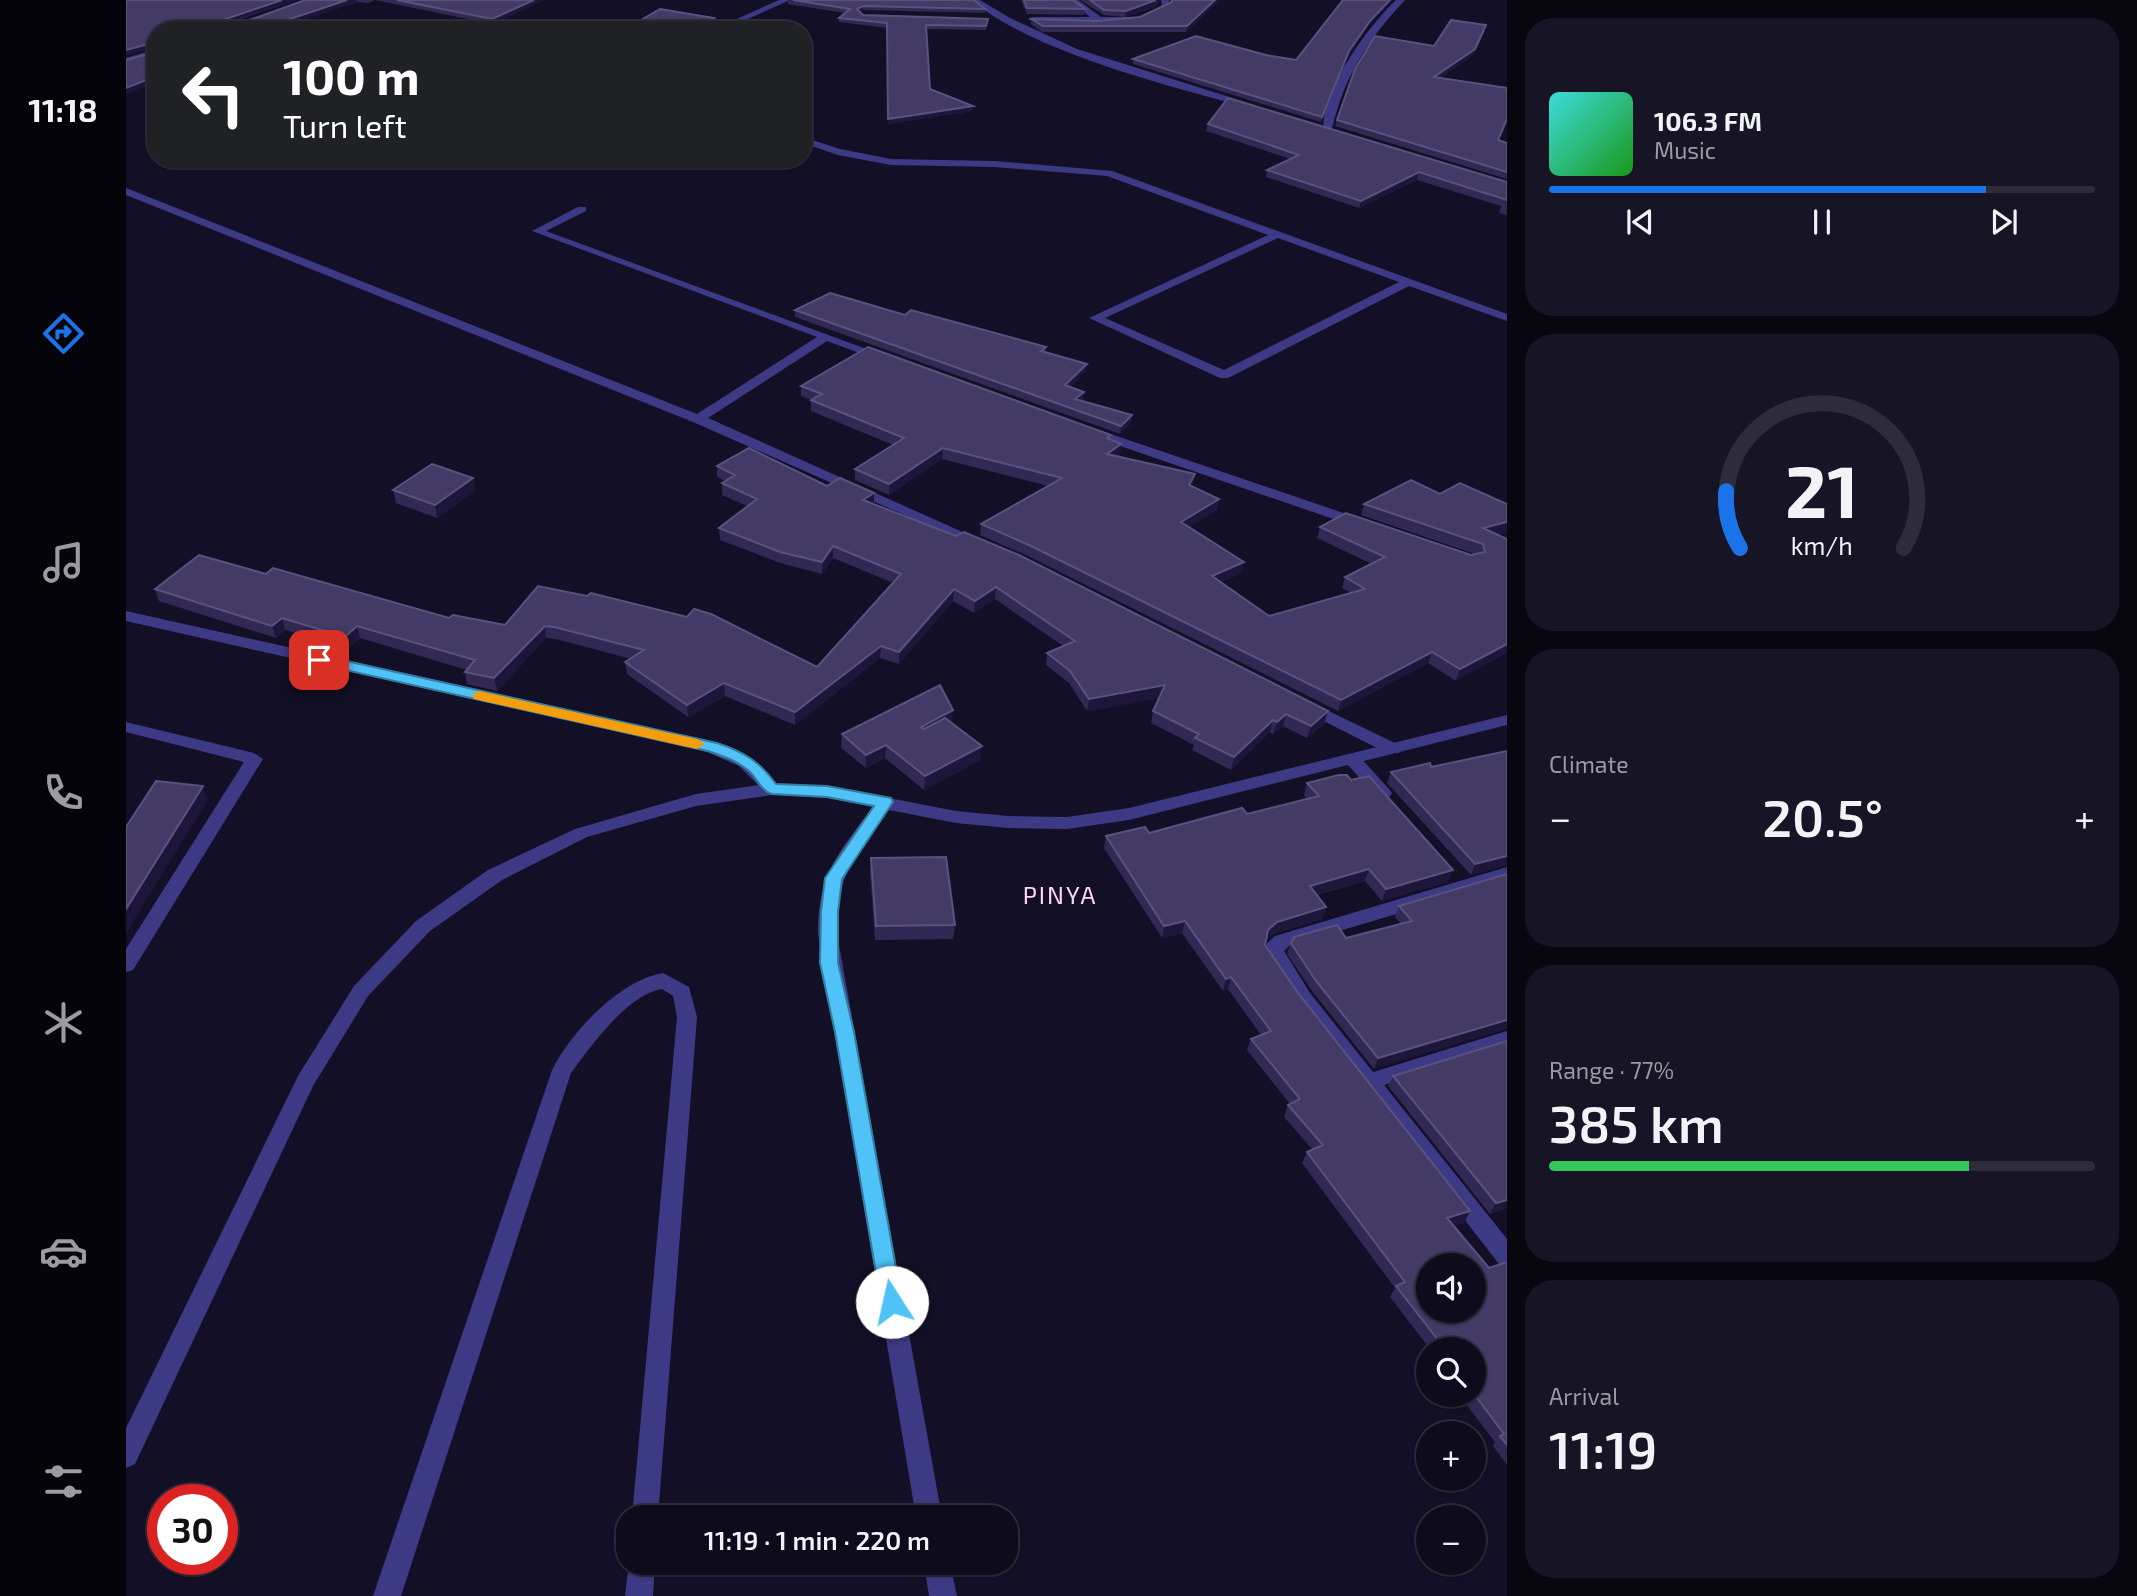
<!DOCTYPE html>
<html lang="en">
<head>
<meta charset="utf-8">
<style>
	:root { --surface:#0e0b1c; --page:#171425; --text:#f1f3f6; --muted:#9b9ba3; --line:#2e2b3b; --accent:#1a73e8 }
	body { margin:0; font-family:"Exo 2",sans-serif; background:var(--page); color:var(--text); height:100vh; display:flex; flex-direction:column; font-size:26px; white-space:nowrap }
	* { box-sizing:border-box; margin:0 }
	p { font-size:23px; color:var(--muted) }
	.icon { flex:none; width:38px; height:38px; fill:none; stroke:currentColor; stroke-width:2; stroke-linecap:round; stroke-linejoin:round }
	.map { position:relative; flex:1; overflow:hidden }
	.sheet { display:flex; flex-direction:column; gap:18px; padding:18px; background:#08060f; width:630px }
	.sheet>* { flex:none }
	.hud { position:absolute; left:21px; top:21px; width:665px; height:147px; border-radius:28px; box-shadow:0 2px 5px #0004,0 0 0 2px var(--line); background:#202124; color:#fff; overflow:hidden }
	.buttons { position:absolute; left:1290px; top:1253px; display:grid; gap:14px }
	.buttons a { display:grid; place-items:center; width:70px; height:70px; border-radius:50%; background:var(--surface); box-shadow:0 2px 5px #0004,0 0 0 2px var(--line); font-size:35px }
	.speed { position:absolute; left:21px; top:1484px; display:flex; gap:14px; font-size:35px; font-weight:700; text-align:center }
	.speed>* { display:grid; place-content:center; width:91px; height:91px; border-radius:50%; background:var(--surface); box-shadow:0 2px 5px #0004,0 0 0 2px var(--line); line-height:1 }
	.speed .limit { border:10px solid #d22; background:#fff; color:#111 }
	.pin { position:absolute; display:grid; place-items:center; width:60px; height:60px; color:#fff; margin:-30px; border-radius:14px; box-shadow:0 4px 10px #0006 }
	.me { position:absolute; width:77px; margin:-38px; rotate:350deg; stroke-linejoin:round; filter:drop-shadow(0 0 5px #0008) }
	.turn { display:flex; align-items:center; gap:24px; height:147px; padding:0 21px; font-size:32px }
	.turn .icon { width:91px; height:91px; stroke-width:2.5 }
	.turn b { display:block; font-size:49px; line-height:60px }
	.big { font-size:52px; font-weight:600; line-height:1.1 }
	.sheet .widget { flex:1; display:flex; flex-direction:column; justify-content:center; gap:10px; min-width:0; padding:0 24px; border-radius:28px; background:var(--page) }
	.sheet .dial { align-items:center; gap:0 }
	.dial svg { height:182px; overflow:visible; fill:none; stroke:var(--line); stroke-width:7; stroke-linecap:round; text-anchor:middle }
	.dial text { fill:var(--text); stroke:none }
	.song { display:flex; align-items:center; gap:21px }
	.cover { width:84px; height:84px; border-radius:10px; background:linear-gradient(135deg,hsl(180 70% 55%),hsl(120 70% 35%)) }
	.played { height:7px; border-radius:4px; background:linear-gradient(90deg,var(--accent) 80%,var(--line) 80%) }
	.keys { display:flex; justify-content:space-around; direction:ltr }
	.heat { display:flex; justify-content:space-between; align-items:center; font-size:38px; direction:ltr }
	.charge { height:10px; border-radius:5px; background:linear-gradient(90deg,#34c759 77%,var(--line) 0) }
	.trip { position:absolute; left:490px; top:1505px; width:402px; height:70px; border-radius:28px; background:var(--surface); box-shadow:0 2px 5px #0004,0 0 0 2px var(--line); font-weight:600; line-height:70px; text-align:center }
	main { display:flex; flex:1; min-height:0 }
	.tab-bar { display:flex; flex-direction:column; width:126px; justify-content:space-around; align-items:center; background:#06040b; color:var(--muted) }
	.tab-bar .icon { width:49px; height:49px }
	.tab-bar .selected { color:var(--accent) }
	.tab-bar b { font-size:32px; color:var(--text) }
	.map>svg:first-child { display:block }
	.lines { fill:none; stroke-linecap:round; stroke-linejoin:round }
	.minor { fill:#3d3a85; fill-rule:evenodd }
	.tertiary { fill:#3d3a85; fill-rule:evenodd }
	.wall { fill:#312854 }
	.shaded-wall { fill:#1d163a }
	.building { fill:#433a66; stroke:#5a527e; stroke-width:2; fill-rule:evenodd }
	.route { fill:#4fc3f7; stroke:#337fa1; stroke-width:2 }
	.slow { fill:#f59e0b }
	.labels { text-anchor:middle; stroke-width:7; stroke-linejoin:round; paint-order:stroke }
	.neighbourhood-label { font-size:24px; letter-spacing:2px; fill:#ffd6f0; stroke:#130f26 }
</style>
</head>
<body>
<main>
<nav class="tab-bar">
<b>11:18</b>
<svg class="icon selected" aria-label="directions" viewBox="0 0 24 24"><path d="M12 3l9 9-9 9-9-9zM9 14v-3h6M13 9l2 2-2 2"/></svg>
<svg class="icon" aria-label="music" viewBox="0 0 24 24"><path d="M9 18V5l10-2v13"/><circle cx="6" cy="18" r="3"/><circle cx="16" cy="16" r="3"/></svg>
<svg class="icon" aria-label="phone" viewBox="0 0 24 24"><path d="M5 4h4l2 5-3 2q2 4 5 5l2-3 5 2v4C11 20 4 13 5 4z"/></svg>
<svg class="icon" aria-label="climate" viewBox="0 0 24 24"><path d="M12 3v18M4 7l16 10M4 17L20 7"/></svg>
<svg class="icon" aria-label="car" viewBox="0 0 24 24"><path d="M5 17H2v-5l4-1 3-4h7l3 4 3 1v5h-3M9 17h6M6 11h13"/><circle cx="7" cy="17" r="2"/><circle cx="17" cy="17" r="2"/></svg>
<svg class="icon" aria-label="filters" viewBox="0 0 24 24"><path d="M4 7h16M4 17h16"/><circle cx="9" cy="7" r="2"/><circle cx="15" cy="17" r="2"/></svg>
</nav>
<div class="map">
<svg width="1381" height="1596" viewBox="0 0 1381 1596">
	<rect width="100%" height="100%" fill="#130f26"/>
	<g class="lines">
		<g class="minor">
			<polygon points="179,0 191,0 103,30 90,30"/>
			<polygon points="653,0 664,0 597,30 586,30"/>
			<path d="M845 0H854L884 18 951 49 1129 105 1124 108C1045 87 907 52 845 0Z"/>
			<polygon points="943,0 952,0 975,17 1017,17 1036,5 1035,0 1043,0 1044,6 1019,21 906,21 902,19 906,17 964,17"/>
			<path d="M1270 0H1279C1241 41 1220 73 1206 128L1198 130C1193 93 1244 24 1270 0Z"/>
			<polygon points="30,49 30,54 0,64 0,58"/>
			<path d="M677 137 714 149 765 159 868 161 986 171 1381 314V321L1283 286 1102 378H1094L963 318 1142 235 981 176 868 167 765 165 712 155 677 143ZM1152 238 1273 282 1098 370 979 318Z"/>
			<polygon points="0,188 571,414 691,337 406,231 452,207 460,207 460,211 420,231 762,357 752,360 701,341 582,418 861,543 854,547 849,546 567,422 0,195"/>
			<polygon points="964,427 1241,521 1243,524 1236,528 1231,527 959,434 957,431"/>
			<polygon points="0,611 585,741 625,758 655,789 652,793 640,793 613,766 581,752 0,621"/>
			<polygon points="1180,700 1273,745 1275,749 1273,753 1261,753 1174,709 1172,705 1174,701"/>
			<polygon points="0,722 128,753 137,759 7,970 0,972 0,949 118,762 0,732"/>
			<polygon points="1227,754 1233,756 1263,789 1266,793 1263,797 1251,797 1221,764 1218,760 1221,756"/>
			<path d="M759 796 768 802C735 855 710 865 711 934L816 1517H790L692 934C692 868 718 848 753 798Z"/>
			<polygon points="1381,867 1381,881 1163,946 1158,951 1184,993 1247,1072 1381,1031 1381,1047 1258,1085 1381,1239 1381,1267 1373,1264 1170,1003 1138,955 1141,943 1149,936"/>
			<path d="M537 973 563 987 571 1017 532 1517H506L551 1017 547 996 536 989C502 994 465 1046 445 1073L275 1596H247L426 1070C445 1032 494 980 537 973Z"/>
			<polygon points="503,1563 529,1563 527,1596 499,1596"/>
			<polygon points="798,1563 824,1563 831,1596 803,1596"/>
		</g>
		<polygon class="tertiary" points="1381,715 1381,725 1003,820 941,829 882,828 830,823 701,798 646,795 570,806 461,837 376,880 304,931 242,996 187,1086 9,1464 0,1468 0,1428 172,1076 228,986 290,921 362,870 449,829 570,794 646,783 701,786 830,811 882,816 941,817 1003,808"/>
	</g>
	<g class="wall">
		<polygon points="0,0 171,0 90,27 103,28 179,0 249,0 242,3 231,2 146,30 30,30 30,47 0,55"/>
		<polygon points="249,0 419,0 366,24"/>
		<polygon points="662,0 848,0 859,9 859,13 737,10 734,12 737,15 862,19 860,30 800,29 804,89 846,111 762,124 761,28 713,22 713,18 719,13 662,4"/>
		<polygon points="895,0 947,0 959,9 958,15 901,14"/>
		<polygon points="954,0 1033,0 1029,7 999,17 978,15"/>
		<polygon points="1044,0 1094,0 1060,32 916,32 905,24 906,19 971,21 1014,17 1044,3"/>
		<polygon points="1243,25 1222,56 1195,122 1007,64 1007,59 1140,55 1170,60"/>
		<polygon points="1359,31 1347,55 1314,78 1373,140 1381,143 1381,179 1209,126 1211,120 1308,46"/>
		<polygon points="1082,124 1381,182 1381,215 1373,213 1375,206 1291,180 1233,208 1140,177 1141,170 1164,159 1080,131"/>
		<polygon points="669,310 779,315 920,347 920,352 960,371 944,387 958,392 957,399 956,401 1006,415 1005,423 994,434 669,317"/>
		<polygon points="675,386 984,439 995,444 994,454 991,457 1069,474 1066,487 1093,499 1091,510 1063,527 1115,573 1094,583 1143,616 1225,593 1216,588 1219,577 1246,564 1191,538 1194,527 1345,555 1349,554 1235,515 1238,504 1381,532 1371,535 1381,539 1330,681 1302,663 1212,711 904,557 854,535 855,524 922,486 816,459 763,495 729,480 729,469 767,445 685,411 685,400 675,396"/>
		<polygon points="591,466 701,486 748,493 748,504 1202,711 1198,724 1181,738 1157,726 1147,734 1144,732 1105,770 1066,750 1068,745 1025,723 1027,711 1033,698 961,711 943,683 920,665 921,653 937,646 869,599 848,613 827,601 773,664 754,658 669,725 599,696 562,717 501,674 499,662 505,659 430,639 420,638 371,691 341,684 339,672 341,670 234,638 222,649 159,630 150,638 33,601 29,589 140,574 323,618 379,625 412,586 691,667 767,583 707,558 696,574 654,563 594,540 593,528 621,506 596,495 596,483 599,481 591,477"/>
		<polygon points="347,478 349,491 311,518 270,503 267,490"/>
		<polygon points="826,724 854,760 798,790 759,758 740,768 715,748 716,734"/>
		<polygon points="1305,767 1381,865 1345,875 1261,783 1265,772"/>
		<polygon points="1181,783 1322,882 1256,901 1239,881 1190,895 1200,907 1196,919 1147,934 1140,941 1139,945 1172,993 1338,1223 1327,1226 1363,1268 1381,1262 1381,1465 1367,1446 1369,1442 1333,1395 1348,1395 1348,1349 1304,1349 1264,1297 1269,1288 1176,1163 1181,1152 1186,1149 1158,1117 1162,1105 1164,1104 1121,1050 1125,1039 1135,1035 1102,989 1097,991 1056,933 1036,938 978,848 980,836 1023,833 1121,814 1181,799 1178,795"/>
		<polygon points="745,858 829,925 827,939 749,940 744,871"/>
		<polygon points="1381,874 1248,1069 1186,991 1161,954 1165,943 1220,938 1275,924 1269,917 1273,906"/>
		<polygon points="1381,1041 1381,1208 1364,1214 1262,1086 1267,1076"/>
	</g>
	<g class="shaded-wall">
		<polygon points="156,0 171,0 87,27 88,23"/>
		<polygon points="221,0 230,0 231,2 146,30 131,30"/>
		<polygon points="408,0 419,0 366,24 366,19"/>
		<polygon points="1030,0 1033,0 1029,7 999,17 1000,11"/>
		<polygon points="1089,0 1094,0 1060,32 1061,26"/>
		<polygon points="1264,0 1267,0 1243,25 1222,56 1195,122 1223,51 1244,21"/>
		<polygon points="737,6 737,10 731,14 731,9"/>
		<polygon points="588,18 588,23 576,30 567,30"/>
		<polygon points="1360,25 1347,55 1306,83 1308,77"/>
		<polygon points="30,42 30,47 0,55 0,50"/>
		<polygon points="30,76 30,82 0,94 0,88"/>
		<polygon points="847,106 846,111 762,124 762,119"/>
		<polygon points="1293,172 1291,180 1233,208 1235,201"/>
		<polygon points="961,364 960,371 938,392 939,385"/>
		<polygon points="958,392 957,399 948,406 949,399"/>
		<polygon points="1006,415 1005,423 994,434 995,426"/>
		<polygon points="995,444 994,454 980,465 981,454"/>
		<polygon points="817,448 816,459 763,495 763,484"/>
		<polygon points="1069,474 1067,485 1061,496 1063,485"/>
		<polygon points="347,478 349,491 311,518 309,505"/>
		<polygon points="748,493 748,504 737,500"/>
		<polygon points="1093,499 1091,510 1053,533 1055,522"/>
		<polygon points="1381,522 1381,532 1354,539 1357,528"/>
		<polygon points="707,546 707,558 696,574 696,562"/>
		<polygon points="1118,562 1115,573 1083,588 1086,576"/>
		<polygon points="870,587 869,599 848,613 849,601"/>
		<polygon points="828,589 827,601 773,664 773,652"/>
		<polygon points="156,618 159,630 150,638 146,626"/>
		<polygon points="231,626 234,638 222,649 219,637"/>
		<polygon points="419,626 420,638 371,691 368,678"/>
		<polygon points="1381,644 1381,653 1330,681 1334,669"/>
		<polygon points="755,646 754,658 669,725 669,712"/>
		<polygon points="1306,652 1302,663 1212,711 1215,700"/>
		<polygon points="598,683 599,696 562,717 561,705"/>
		<polygon points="1039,685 1037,698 961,711 963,699"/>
		<polygon points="827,710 826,724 794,740 795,727"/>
		<polygon points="1202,711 1198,724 1181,738 1185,726"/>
		<polygon points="1160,714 1157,726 1147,734 1151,722"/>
		<polygon points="1147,720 1144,732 1105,770 1108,757"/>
		<polygon points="760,745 759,758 740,768 740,755"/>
		<polygon points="856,746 854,760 798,790 799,776"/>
		<polygon points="77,786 82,800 0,933 0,909"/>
		<polygon points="1381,856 1381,865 1345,875 1349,864"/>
		<polygon points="1243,869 1239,881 1180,897 1184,886"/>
		<polygon points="1327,870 1322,882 1256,901 1260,889"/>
		<polygon points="1200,907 1196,919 1147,934 1138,942 1142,930 1151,922"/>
		<polygon points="1059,921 1056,933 1036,938 1038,926"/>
		<polygon points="1105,977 1102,989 1097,991 1100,979"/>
		<polygon points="1381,1020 1381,1029 1248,1069 1252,1058"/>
		<polygon points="1381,1200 1381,1208 1364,1214 1370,1203"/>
		<polygon points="1344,1211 1338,1223 1315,1230 1321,1218"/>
	</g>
	<g class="building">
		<polygon points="0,0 156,0 88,23 87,27 103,28 179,0 221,0 131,30 30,30 30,42 0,50"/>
		<polygon points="271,0 408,0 366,19"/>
		<polygon points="667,0 848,0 859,9 737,6 731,9 737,15 862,19 860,26 800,25 804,89 847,106 762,119 761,23 713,18 724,9"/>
		<polygon points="898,0 947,0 959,9 901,8"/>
		<polygon points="964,0 1030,0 1000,11 978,10"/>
		<polygon points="1046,0 1089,0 1061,26 917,26 906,19 971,21 1014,17 1046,2"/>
		<polygon points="1217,0 1264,0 1244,21 1223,51 1196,117 1007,59 1070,36 1140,55 1170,60"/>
		<polygon points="534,9 588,18 567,30 498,30"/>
		<polygon points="1325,20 1360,25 1349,49 1308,77 1381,88 1381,119 1372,140 1381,143 1381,172 1211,120 1229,69 1249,36 1308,46"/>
		<polygon points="30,49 30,76 0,88 0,60 30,52"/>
		<polygon points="1102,98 1381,182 1381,200 1293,172 1235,201 1141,170 1173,155 1082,124"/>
		<polygon points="704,293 779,315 785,310 920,347 915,351 961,364 939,385 958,392 949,399 1006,415 995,426 669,310"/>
		<polygon points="742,347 985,435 981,438 995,444 981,454 1069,474 1063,485 1093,499 1055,522 1118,562 1086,576 1143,616 1239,589 1219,577 1259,557 1194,527 1220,513 1345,555 1359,552 1357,544 1238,504 1285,480 1314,494 1334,483 1381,504 1381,522 1357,528 1381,539 1381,644 1334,669 1306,652 1215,700 905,546 855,524 936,478 817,448 763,484 729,469 778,438 685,400 696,394 675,386"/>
		<polygon points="623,448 701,486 714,478 748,493 737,500 830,536 838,532 893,555 1202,711 1185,726 1160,714 1151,722 1147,720 1108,757 1069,738 1073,734 1027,711 1039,685 963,699 944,671 921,653 949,641 870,587 849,601 828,589 773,652 755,646 669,712 598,683 561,705 499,662 518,650 428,627 419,626 368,678 339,672 349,660 231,626 219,637 156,618 146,626 29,589 73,555 140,574 147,568 323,618 327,615 379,625 412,586 461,596 465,593 561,617 568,609 585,614 691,667 775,574 707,546 696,562 654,552 593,528 631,499 596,483 609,475 591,466"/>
		<polygon points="306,464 347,478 309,505 267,490"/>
		<polygon points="814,685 827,710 795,727 798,729 819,718 856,746 799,776 760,745 740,755 716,734"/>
		<polygon points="1381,751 1381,856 1349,864 1265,772 1304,763 1305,767"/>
		<path d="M1213 775H1221L1225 780 1243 776 1327 870 1260 889 1243 869 1184 886 1200 907 1151 922 1142 930 1139 945 1172 993 1344 1211 1321 1218 1363 1268 1381 1262V1445L1374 1436 1378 1434 1348 1394V1349H1319L1270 1286 1279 1282 1181 1152 1197 1145 1162 1105 1174 1099 1125 1039 1145 1031 1105 977 1100 979 1059 921 1038 926 980 836 1019 827 1023 833 1116 808 1121 814 1193 796 1181 783ZM1302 1265H1348V1311H1302Z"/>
		<polygon points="30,781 77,786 0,909 0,827"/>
		<polygon points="820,857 829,925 750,926 745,858"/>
		<polygon points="1381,874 1381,1020 1252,1058 1190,981 1165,943 1168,937 1211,925 1220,938 1286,921 1273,906"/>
		<polygon points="1381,1041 1381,1200 1370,1203 1267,1076"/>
	</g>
	<path class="route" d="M193 655 591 743C618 752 633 761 650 784L701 786 765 798 767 802 716 879 712 912V963L728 1032 776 1302 773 1309 766 1312 758 1309 755 1302 709 1032 694 963 695 912 699 878 748 806 701 797 646 794C635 791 631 778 623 771 610 760 597 756 582 751L188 663V656Z"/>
	<polygon class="slow" points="353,691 571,739 579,744 571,749 348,699 346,695"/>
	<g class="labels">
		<g class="neighbourhood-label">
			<text x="934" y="904">PINYA</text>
		</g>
	</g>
</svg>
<div class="buttons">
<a><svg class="icon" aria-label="sound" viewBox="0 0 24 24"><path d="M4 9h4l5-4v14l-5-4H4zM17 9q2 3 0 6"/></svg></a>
<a><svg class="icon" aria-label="search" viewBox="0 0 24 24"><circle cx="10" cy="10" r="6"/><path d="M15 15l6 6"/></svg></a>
<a>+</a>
<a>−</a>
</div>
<div class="speed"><div class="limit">30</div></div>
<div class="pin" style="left:193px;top:660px;background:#d93025"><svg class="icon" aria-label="arrive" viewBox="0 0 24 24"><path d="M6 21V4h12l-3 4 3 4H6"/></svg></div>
<svg class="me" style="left:766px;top:1302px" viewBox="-20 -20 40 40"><circle r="19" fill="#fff"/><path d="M0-13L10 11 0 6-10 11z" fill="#4fc3f7"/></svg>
<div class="trip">11:19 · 1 min · 220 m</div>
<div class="hud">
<div class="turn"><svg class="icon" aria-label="left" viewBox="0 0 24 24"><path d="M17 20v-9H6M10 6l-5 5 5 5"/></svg><div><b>100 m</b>Turn left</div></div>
</div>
</div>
<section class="sheet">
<div class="widget">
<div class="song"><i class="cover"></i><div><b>106.3 FM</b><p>Music</p></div></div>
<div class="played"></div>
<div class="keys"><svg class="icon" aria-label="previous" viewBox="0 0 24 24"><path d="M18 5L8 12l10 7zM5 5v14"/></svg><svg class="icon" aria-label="pause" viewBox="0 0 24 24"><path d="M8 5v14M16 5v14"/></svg><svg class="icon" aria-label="next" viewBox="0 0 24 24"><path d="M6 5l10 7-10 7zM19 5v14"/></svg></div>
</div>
<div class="widget dial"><svg viewBox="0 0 100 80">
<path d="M14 69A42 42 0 1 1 86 69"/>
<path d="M14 69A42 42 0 0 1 8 44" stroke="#1a73e8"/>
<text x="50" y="56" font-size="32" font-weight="700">21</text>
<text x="50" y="72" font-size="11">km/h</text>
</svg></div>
<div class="widget"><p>Climate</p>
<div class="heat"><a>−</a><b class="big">20.5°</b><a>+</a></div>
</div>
<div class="widget"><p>Range · 77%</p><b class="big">385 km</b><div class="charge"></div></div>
<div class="widget"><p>Arrival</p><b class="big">11:19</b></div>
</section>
</main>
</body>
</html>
